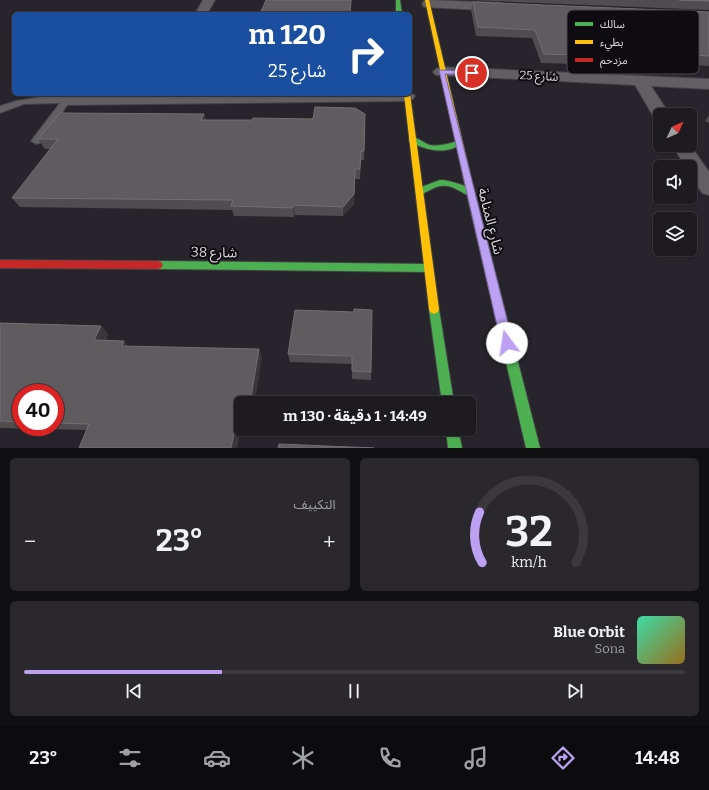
<!DOCTYPE html>
<html lang="ar">
<head>
<meta charset="utf-8">
<style>
	:root { --surface:#1d1b20; --page:#2a282d; --text:#f1f3f6; --muted:#a0a1a5; --line:#3b393e; --accent:#bca0f2 }
	body { margin:0; font-family:Bitter,"Noto Sans Arabic",serif; background:var(--page); color:var(--text); direction:rtl; height:100vh; display:flex; flex-direction:column; font-size:15px; white-space:nowrap }
	* { box-sizing:border-box; margin:0 }
	p { font-size:13px; color:var(--muted) }
	.icon { flex:none; width:22px; height:22px; fill:none; stroke:currentColor; stroke-width:2; stroke-linecap:round; stroke-linejoin:round }
	.map { position:relative; height:448px; overflow:hidden; direction:ltr }
	.sheet { display:flex; flex-direction:column; gap:10px; padding:10px; background:#100f12; flex:1 }
	.sheet>* { flex:none }
	.guide { position:absolute; left:12px; top:12px; width:400px; height:84px; border-radius:6px; box-shadow:0 1px 3px #0004,0 0 0 1px var(--line); direction:rtl; background:#1a4fa0; color:#fff; overflow:hidden }
	.needle { width:26px; rotate:46deg }
	.buttons { position:absolute; left:653px; top:108px; display:grid; gap:8px }
	.buttons a { display:grid; place-items:center; width:44px; height:44px; border-radius:6px; background:var(--surface); box-shadow:0 1px 3px #0004,0 0 0 1px var(--line); font-size:20px }
	.speed { position:absolute; left:12px; top:384px; display:flex; gap:8px; font-size:20px; font-weight:700; text-align:center }
	.speed>* { display:grid; place-content:center; width:52px; height:52px; border-radius:50%; background:var(--surface); box-shadow:0 1px 3px #0004,0 0 0 1px var(--line); line-height:1 }
	.speed .limit { border:6px solid #d22; background:#fff; color:#111 }
	.pin { position:absolute; display:grid; place-items:center; width:34px; height:34px; color:#fff; margin:-17px; border:2px solid #fff; border-radius:50%; box-shadow:0 1px 4px #0007 }
	.me { position:absolute; width:44px; margin:-22px; rotate:346deg; stroke-linejoin:round; filter:drop-shadow(0 0 3px #0008) }
	.turn { display:flex; align-items:center; gap:14px; height:84px; padding:0 20px; font-size:18px }
	.turn .icon { width:52px; height:52px; stroke-width:2.5 }
	.turn b { display:block; font-size:28px; line-height:34px }
	.big { font-size:30px; font-weight:700; line-height:1.1 }
	.sheet .tile { flex:1; display:flex; flex-direction:column; justify-content:center; gap:6px; min-width:0; padding:0 14px; border-radius:6px; background:var(--page) }
	.sheet .dial { align-items:center; gap:0 }
	.dial svg { height:104px; overflow:visible; fill:none; stroke:var(--line); stroke-width:7; stroke-linecap:round; text-anchor:middle }
	.dial text { fill:var(--text); stroke:none }
	.song { display:flex; align-items:center; gap:12px }
	.cover { width:48px; height:48px; border-radius:6px; background:linear-gradient(135deg,hsl(160 70% 55%),hsl(40 70% 35%)) }
	.played { height:4px; border-radius:2px; background:linear-gradient(90deg,var(--accent) 30%,var(--line) 30%) }
	.keys { display:flex; justify-content:space-around; direction:ltr }
	.heat { display:flex; justify-content:space-between; align-items:center; font-size:22px; direction:ltr }
	.sheet .tiles { flex:1; display:grid; gap:10px; grid-template-columns:1fr 1fr }
	.tile:last-child { grid-column:span 2 }
	.trip { position:absolute; left:234px; top:396px; width:242px; height:40px; border-radius:6px; background:var(--surface); box-shadow:0 1px 3px #0004,0 0 0 1px var(--line); font-weight:700; line-height:40px; text-align:center; direction:rtl }
	.menu { display:flex; height:64px; justify-content:space-around; align-items:center; background:#0c0b0d; color:var(--muted) }
	.menu .icon { width:28px; height:28px }
	.menu .on { color:var(--accent) }
	.menu b { font-size:18px; color:var(--text) }
	.map>svg:first-child { display:block }
	.lines { fill:none; stroke-linecap:round; stroke-linejoin:round }
	.lane-casing { stroke:#444248; stroke-width:2 }
	.street-casing { stroke:#444248; stroke-width:2 }
	.fast-casing { stroke:#444248; stroke-width:2 }
	.slow-casing { stroke:#444248; stroke-width:2 }
	.jam-casing { stroke:#444248; stroke-width:2 }
	.lane { fill:#615f64; fill-rule:evenodd }
	.street { fill:#615f64; fill-rule:evenodd }
	.fast { fill:#4caf50; fill-rule:evenodd }
	.slow { fill:#ffc107; fill-rule:evenodd }
	.jam { fill:#c62828; fill-rule:evenodd }
	.wall { fill:#504c4f; fill-rule:evenodd }
	.shaded-wall { fill:#3a363a }
	.building { fill:#5f5b5e; stroke:#726f72 }
	.route { fill:#bca0f2; stroke:#7a689d }
	.labels { text-anchor:middle; stroke-width:4; stroke-linejoin:round; paint-order:stroke }
	.far-street-label { font-size:12px; fill:#dad7df; stroke:#0e0c11 }
	.street-label { font-size:14px; fill:#dad7df; stroke:#0e0c11 }
	.key { fill:#0e0c11; stroke:#4b494f; stroke-width:1 }
	.key-label { font-size:11px; fill:#dad7df }
</style>
</head>
<body>
<div class="map">
<svg width="709" height="448" viewBox="0 0 709 448">
	<rect width="100%" height="100%" fill="#27242b"/>
	<g class="lines">
		<g class="lane-casing">
			<polygon id="lane" points="41,97 67,97 71,100 40,143 36,144 31,141 60,103 24,104 0,113 0,106 16,101"/>
		</g>
		<g class="street-casing">
			<g id="street">
				<polygon points="203,0 215,0 207,14 195,14"/>
				<polygon points="428,0 502,3 508,7 502,11 424,7 422,4 424,1"/>
				<polygon points="441,67 709,79 709,89 651,86 670,115 660,115 660,120 655,119 635,85 436,75 433,72 436,69"/>
				<polygon points="410,92 415,96 413,99 407,101 67,105 61,103 59,100 61,97 67,95 410,94"/>
				<polygon points="672,145 690,145 709,172 709,195 702,193 690,174 690,167 686,167"/>
			</g>
		</g>
		<g class="fast-casing">
			<g id="fast">
				<polygon points="396,0 400,0 402,14 396,14"/>
				<path d="M409 137C417 136 423 143 430 145 440 147 449 143 458 141L462 143C447 156 424 150 409 141Z"/>
				<path d="M440 180C451 180 462 186 473 188L474 190 540 448H526L467 195C457 189 446 182 434 188 429 190 425 193 420 195L416 192 424 186Z"/>
				<polygon points="158,261 428,264 431,265 433,268 431,271 428,272 158,269 155,268 153,265 155,262"/>
				<polygon points="434,304 438,306 439,309 454,403 442,403 429,309 430,306"/>
				<polygon points="446,429 458,429 462,448 448,448"/>
			</g>
		</g>
		<g class="slow-casing">
			<g id="slow">
				<polygon points="425,0 429,0 474,190 470,193 466,190"/>
				<polygon points="404,94 410,94 439,309 438,312 434,314 430,312 429,309"/>
			</g>
		</g>
		<g class="jam-casing">
			<polygon id="jam" points="0,260 158,261 161,262 163,265 161,268 158,269 0,268"/>
		</g>
		<use href="#lane" class="lane"/>
		<use href="#street" class="street"/>
		<use href="#fast" class="fast"/>
		<use href="#slow" class="slow"/>
		<use href="#jam" class="jam"/>
	</g>
	<g class="wall">
		<polygon points="469,0 709,0 709,10"/>
		<polygon points="473,2 709,12 709,66 672,63 671,65 631,63 630,61 576,59 574,64 541,63 532,38 476,36 471,10"/>
		<polygon points="204,114 206,120 252,120 313,119 365,114 364,160 361,160 360,179 355,179 354,204 343,216 295,215 294,217 234,216 232,210 20,207 12,198 51,149 45,149 38,139"/>
		<polygon points="709,115 709,123 705,121"/>
		<polygon points="295,310 371,372 371,380 352,379 352,364 290,362 288,354"/>
		<path d="M0 323 101 326 108 334 106 340 128 346 262 357 241 403V426L237 448H79L87 430 0 428ZM21 393H55V427H21Z"/>
	</g>
	<g class="shaded-wall">
		<polygon points="351,0 352,0 350,14"/>
		<polygon points="204,114 207,123 201,120"/>
		<polygon points="355,169 354,204 343,216 343,207"/>
		<polygon points="293,205 295,215 294,217 293,208"/>
		<polygon points="101,326 108,334 102,348 94,340"/>
		<polygon points="124,341 131,349 122,346"/>
		<polygon points="259,349 262,357 255,403 250,403"/>
		<polygon points="238,415 241,421 241,426 237,448 231,448"/>
	</g>
	<g class="building">
		<polygon points="266,0 351,0 350,14 260,14"/>
		<polygon points="679,0 709,0 709,1"/>
		<polygon points="473,2 709,12 709,56 674,54 676,56 636,54 634,53 574,50 577,55 544,54 535,30 478,27"/>
		<polygon points="315,107 355,108 365,114 364,151 361,151 360,169 355,169 354,194 343,207 293,205 293,208 231,206 233,200 12,198 58,139 38,139 60,113 204,114 201,120 252,120 253,118 313,119"/>
		<polygon points="354,309 372,310 371,372 352,371 352,356 288,354 295,310 354,312"/>
		<polygon points="0,323 101,326 94,340 124,341 122,346 259,349 250,403 241,403 241,415 238,415 231,448 79,448 89,424 55,423 55,393 21,393 21,422 0,421"/>
		<polygon points="279,444 374,448 278,448"/>
	</g>
	<polygon class="route" points="439,70 472,71 475,73 472,75 445,74 513,343 511,347 507,348 503,347 501,343"/>
	<g class="labels">
		<g class="far-street-label">
			<text transform="translate(539 76) rotate(3)" y="4">شارع 25</text>
		</g>
		<g class="street-label">
			<text transform="translate(491 221) rotate(76)" y="5">شارع المنامة</text>
			<text transform="translate(214 252) rotate(1)" y="5">شارع 38</text>
		</g>
	</g>
	<rect x="567" y="10" width="132" height="64" rx="6" class="key"/>
	<rect x="575" y="22" width="18" height="4" fill="#4caf50"/>
	<rect x="575" y="40" width="18" height="4" fill="#ffc107"/>
	<rect x="575" y="58" width="18" height="4" fill="#c62828"/>
	<g class="key-label">
		<text x="600" y="28">سالك</text>
		<text x="600" y="46">بطيء</text>
		<text x="600" y="64">مزدحم</text>
	</g>
</svg>
<div class="buttons">
<a><svg class="needle" viewBox="-14 -14 28 28"><path d="M0-13l5 13h-10z" fill="#e53935"/><path d="M0 13l5-13h-10z" fill="#a0a1a5"/></svg></a>
<a><svg class="icon" aria-label="sound" viewBox="0 0 24 24"><path d="M4 9h4l5-4v14l-5-4H4zM17 9q2 3 0 6"/></svg></a>
<a><svg class="icon" aria-label="layers" viewBox="0 0 24 24"><path d="M12 4l9 5-9 5-9-5zM3 14l9 5 9-5"/></svg></a>
</div>
<div class="speed"><div class="limit">40</div></div>
<div class="pin" style="left:472px;top:73px;background:#d93025"><svg class="icon" aria-label="arrive" viewBox="0 0 24 24"><path d="M6 21V4h12l-3 4 3 4H6"/></svg></div>
<svg class="me" style="left:507px;top:343px" viewBox="-20 -20 40 40"><circle r="19" fill="#fff"/><path d="M0-13L10 11 0 6-10 11z" fill="#bca0f2"/></svg>
<div class="trip">14:49 · 1 دقيقة · 130 m</div>
<div class="guide">
<div class="turn"><svg class="icon" aria-label="right" viewBox="0 0 24 24"><path d="M7 20v-9h11M14 6l5 5-5 5"/></svg><div><b>120 m</b>شارع 25</div></div>
</div>
</div>
<section class="sheet">
<div class="tiles">
<div class="tile dial"><svg viewBox="0 0 100 80">
<path d="M14 69A42 42 0 1 1 86 69"/>
<path d="M14 69A42 42 0 0 1 12 30" stroke="#bca0f2"/>
<text x="50" y="56" font-size="32" font-weight="700">32</text>
<text x="50" y="72" font-size="11">km/h</text>
</svg></div>
<div class="tile"><p>التكييف</p>
<div class="heat"><a>−</a><b class="big">23°</b><a>+</a></div>
</div>
<div class="tile">
<div class="song"><i class="cover"></i><div><b>Blue Orbit</b><p>Sona</p></div></div>
<div class="played"></div>
<div class="keys"><svg class="icon" aria-label="previous" viewBox="0 0 24 24"><path d="M18 5L8 12l10 7zM5 5v14"/></svg><svg class="icon" aria-label="pause" viewBox="0 0 24 24"><path d="M8 5v14M16 5v14"/></svg><svg class="icon" aria-label="next" viewBox="0 0 24 24"><path d="M6 5l10 7-10 7zM19 5v14"/></svg></div>
</div>
</div>
</section>
<nav class="menu">
<b>14:48</b>
<svg class="icon on" aria-label="directions" viewBox="0 0 24 24"><path d="M12 3l9 9-9 9-9-9zM9 14v-3h6M13 9l2 2-2 2"/></svg>
<svg class="icon" aria-label="music" viewBox="0 0 24 24"><path d="M9 18V5l10-2v13"/><circle cx="6" cy="18" r="3"/><circle cx="16" cy="16" r="3"/></svg>
<svg class="icon" aria-label="phone" viewBox="0 0 24 24"><path d="M5 4h4l2 5-3 2q2 4 5 5l2-3 5 2v4C11 20 4 13 5 4z"/></svg>
<svg class="icon" aria-label="climate" viewBox="0 0 24 24"><path d="M12 3v18M4 7l16 10M4 17L20 7"/></svg>
<svg class="icon" aria-label="car" viewBox="0 0 24 24"><path d="M5 17H2v-5l4-1 3-4h7l3 4 3 1v5h-3M9 17h6M6 11h13"/><circle cx="7" cy="17" r="2"/><circle cx="17" cy="17" r="2"/></svg>
<svg class="icon" aria-label="filters" viewBox="0 0 24 24"><path d="M4 7h16M4 17h16"/><circle cx="9" cy="7" r="2"/><circle cx="15" cy="17" r="2"/></svg>
<b>23°</b>
</nav>
</body>
</html>
